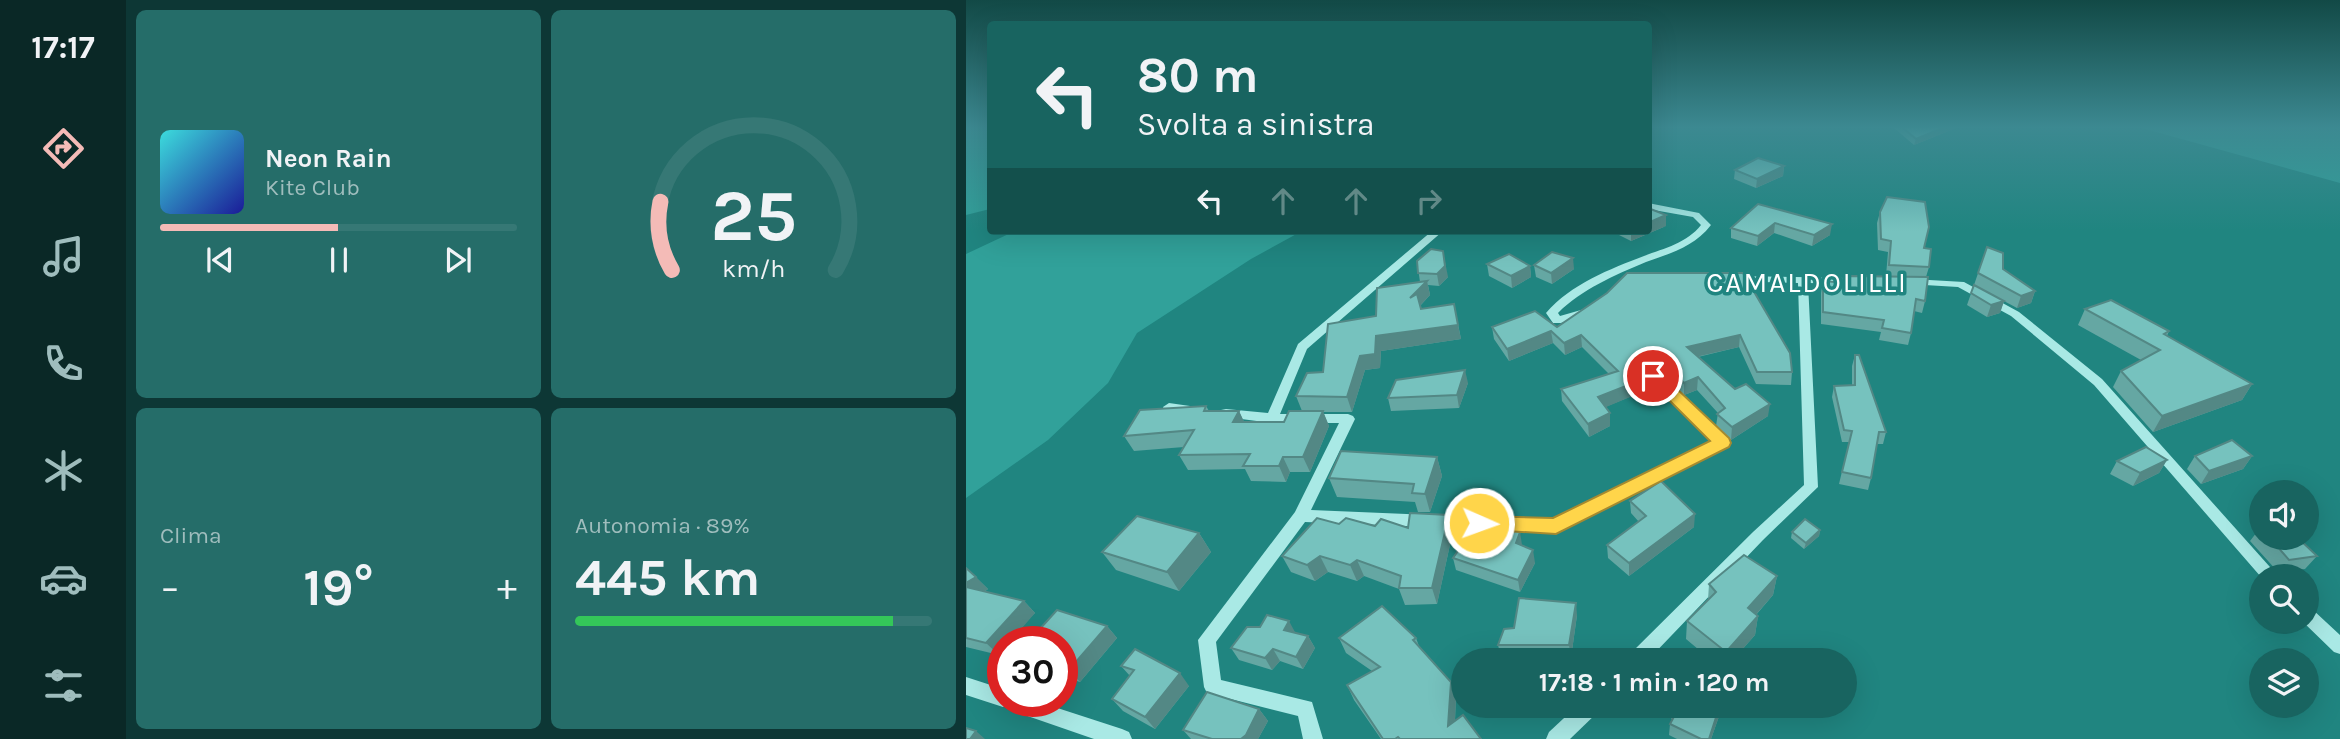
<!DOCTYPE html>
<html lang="it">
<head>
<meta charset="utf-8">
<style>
	:root { --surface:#186460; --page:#256d69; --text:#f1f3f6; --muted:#9fbdbd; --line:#367875; --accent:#f4bbb7 }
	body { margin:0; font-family:Karla,sans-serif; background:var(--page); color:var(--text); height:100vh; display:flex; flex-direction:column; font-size:26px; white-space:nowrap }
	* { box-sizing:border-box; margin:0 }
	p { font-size:23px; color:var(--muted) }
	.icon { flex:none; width:38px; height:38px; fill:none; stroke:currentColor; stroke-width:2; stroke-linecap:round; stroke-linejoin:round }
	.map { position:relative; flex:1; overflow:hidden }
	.drawer { display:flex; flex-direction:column; gap:10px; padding:10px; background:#0d3735; width:840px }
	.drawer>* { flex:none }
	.guide { position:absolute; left:21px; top:21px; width:665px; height:214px; border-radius:7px; box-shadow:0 7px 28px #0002; background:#186460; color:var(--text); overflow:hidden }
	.buttons { position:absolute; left:1283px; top:480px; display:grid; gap:14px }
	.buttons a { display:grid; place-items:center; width:70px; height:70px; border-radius:50%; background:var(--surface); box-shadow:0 7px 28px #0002; font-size:35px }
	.speed { position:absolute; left:21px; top:626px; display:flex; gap:14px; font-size:35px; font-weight:700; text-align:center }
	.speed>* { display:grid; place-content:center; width:91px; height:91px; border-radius:50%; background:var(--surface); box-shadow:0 7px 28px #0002; line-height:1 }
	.speed .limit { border:10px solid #d22; background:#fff; color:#111 }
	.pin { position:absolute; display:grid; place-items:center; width:60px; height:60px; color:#fff; margin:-30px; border:4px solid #fff; border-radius:50%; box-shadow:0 2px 7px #0007 }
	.me { position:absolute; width:77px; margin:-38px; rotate:92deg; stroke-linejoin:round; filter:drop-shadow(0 0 5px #0008) }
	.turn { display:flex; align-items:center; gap:24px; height:147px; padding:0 35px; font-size:32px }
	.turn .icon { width:91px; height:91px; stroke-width:2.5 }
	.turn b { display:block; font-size:49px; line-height:60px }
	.lanes { display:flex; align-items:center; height:66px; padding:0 35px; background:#0003; justify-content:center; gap:35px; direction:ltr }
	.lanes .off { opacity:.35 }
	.big { font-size:52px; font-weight:700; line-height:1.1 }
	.drawer .widget { flex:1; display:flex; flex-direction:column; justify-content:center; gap:10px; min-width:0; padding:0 24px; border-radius:10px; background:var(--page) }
	.drawer .dial { align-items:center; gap:0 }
	.dial svg { height:182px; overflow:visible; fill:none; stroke:var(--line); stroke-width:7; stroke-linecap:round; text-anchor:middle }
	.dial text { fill:var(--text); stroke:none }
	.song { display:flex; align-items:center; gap:21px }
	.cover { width:84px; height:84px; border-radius:10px; background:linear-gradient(135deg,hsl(180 70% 55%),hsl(240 70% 35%)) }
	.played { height:7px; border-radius:4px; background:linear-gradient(90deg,var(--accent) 50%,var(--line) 50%) }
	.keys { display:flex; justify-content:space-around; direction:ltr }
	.heat { display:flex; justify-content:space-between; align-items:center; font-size:38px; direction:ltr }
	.charge { height:10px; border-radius:5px; background:linear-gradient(90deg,#34c759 89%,var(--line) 0) }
	.drawer .tiles { flex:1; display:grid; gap:10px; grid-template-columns:repeat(2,1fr) }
	.trip { position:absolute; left:485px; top:648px; width:406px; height:70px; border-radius:35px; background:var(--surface); box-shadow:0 7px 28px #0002; font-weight:700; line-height:70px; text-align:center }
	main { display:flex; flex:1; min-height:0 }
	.dock { display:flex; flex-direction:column; width:126px; justify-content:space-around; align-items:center; background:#0a2826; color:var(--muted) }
	.dock .icon { width:49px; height:49px }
	.dock .on { color:var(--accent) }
	.dock b { font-size:32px; color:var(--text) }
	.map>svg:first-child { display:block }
	.green { fill:#31a19a }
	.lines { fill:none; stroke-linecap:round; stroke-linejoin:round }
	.minor { fill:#a9e9e5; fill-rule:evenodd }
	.wall { fill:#65a7a3 }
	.shaded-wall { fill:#538885 }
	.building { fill:#76c2be; stroke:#538885; stroke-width:2 }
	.route { fill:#ffd54a; stroke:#a68a30; stroke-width:2 }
	.labels { text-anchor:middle; stroke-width:7; stroke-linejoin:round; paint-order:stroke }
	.neighbourhood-label { font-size:28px; letter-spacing:2px; fill:#fff; stroke:#208580 }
</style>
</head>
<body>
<main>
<nav class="dock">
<b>17:17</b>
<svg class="icon on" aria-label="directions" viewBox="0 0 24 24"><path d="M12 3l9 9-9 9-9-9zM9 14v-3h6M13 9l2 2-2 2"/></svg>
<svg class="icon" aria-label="music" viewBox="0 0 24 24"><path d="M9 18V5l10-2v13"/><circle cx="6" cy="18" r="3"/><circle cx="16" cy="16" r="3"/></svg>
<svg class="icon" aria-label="phone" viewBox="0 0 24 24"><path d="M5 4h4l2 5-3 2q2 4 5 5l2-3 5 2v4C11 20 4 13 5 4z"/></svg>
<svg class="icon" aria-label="climate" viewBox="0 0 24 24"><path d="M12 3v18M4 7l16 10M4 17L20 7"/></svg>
<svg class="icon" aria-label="car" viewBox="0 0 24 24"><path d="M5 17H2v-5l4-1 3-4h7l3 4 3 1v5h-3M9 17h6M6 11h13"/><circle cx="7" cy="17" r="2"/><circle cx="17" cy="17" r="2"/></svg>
<svg class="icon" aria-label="filters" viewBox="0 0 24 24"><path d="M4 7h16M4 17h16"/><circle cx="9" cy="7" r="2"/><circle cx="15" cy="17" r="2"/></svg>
</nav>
<section class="drawer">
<div class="tiles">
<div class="widget">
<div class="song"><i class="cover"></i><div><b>Neon Rain</b><p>Kite Club</p></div></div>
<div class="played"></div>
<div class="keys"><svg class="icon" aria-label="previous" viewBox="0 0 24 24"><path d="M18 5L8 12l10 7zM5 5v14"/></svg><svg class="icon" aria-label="pause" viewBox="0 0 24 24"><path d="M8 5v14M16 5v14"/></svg><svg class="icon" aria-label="next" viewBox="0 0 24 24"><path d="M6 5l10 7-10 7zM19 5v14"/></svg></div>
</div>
<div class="widget dial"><svg viewBox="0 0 100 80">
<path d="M14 69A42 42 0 1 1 86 69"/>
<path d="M14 69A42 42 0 0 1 9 39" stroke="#f4bbb7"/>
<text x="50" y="56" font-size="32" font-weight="700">25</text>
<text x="50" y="72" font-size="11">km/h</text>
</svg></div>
<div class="widget"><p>Clima</p>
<div class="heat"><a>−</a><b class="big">19°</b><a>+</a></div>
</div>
<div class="widget"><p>Autonomia · 89%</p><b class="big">445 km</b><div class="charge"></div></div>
</div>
</section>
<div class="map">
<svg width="1374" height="739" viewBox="0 0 1374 739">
	<rect width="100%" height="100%" fill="#208580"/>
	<g class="green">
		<polygon points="0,127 24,127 24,209 0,215"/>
		<polygon points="1172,127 1374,127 1374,183"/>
		<polygon points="49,231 336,231 285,259 171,333 142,383 82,440 0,498 0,254"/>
	</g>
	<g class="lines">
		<g class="minor">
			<path d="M682 203 733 213 745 225C728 247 705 253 680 262 649 275 616 289 592 313L594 316 622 308 626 309 628 311 626 313 595 323H587L580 313C605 284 644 269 678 256 699 248 721 243 735 225L727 217 682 209Z"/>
			<polygon points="466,231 477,231 341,349 314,414 382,414 387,416 389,419 345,510 587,520 747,442 683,379 681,376 683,373 691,373 764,443 762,446 589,532 339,522 250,642 255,680 346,702 357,739 337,739 332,716 241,693 238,687 232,640 329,512 373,423 306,423 260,417 255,416 253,413 255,410 260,409 302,413 332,344"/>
			<polygon points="765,276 897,278 902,281 897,284 842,283 852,487 797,540 682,660 661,660 664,654 787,532 838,485 832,283 761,281 760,279"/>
			<polygon points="946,279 998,282 1053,312 1136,379 1312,576 1295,577 1128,385 1045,316 992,287 942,284 941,282"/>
			<polygon points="203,403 224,406 231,410 224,414 198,410 197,407"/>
			<polygon points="1340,607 1346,609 1374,635 1374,654 1368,652 1336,621 1340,621"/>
			<polygon points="0,677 37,689 37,702 73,702 156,729 163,732 166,739 128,739 47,711 39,706 37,707 0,695"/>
			<polygon points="612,705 635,705 633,711 604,739 580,739 583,732"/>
		</g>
	</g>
	<g class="wall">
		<polygon points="929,127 991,127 990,128 948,145 928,128"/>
		<polygon points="818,166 817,176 790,188 768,179 769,170"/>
		<polygon points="792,204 864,235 846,246 808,233 791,246 765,238 765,228"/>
		<polygon points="914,212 958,248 963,267 960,277 959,301 956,313 948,311 945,333 942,345 913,340 915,332 855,324 855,293 857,281 879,283 881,276 920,276 922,252 912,250 911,223"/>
		<polygon points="700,226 665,241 645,231 682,231"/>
		<polygon points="1021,247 1037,269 1069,291 1065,303 1051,308 1008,285"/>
		<polygon points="451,261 482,277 473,286 462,285 464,295 454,306 455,309 488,304 495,339 415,351 414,368 399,370 386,412 357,412 363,426 344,472 324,472 320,482 285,481 279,469 222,470 213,455 218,447 168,451 158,436 240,406 243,411 273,411 278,422 318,422 336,411 330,396 357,372 410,316 454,282"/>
		<polygon points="521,264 564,266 565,277 546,288 523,276"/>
		<polygon points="568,265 608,269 586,284 570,277"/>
		<polygon points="777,273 826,372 825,385 790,384 773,347 732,357 769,389 802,416 765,440 750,426 752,413 731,390 718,395 693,371 684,370 688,387 639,407 644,413 644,426 623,437 596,401 595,389 643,374 616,347 599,355 587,343 543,361 528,339 526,327 591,327"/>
		<polygon points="1008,285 1038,301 1034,313 1021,317 1001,305"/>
		<polygon points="1119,309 1203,331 1201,336 1286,384 1276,400 1187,432 1147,387 1155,371 1175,360 1112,325"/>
		<polygon points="889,355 920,432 917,444 911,444 905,478 902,490 873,484 883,442 876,442 866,397 868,386 886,385 886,366"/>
		<polygon points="502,383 493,408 425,411 422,398"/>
		<polygon points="1229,456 1286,456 1277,469 1235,484 1221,469"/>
		<polygon points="471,457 476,476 464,512 452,512 449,502 371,497 363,478"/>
		<polygon points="1201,460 1193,473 1167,486 1144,474 1151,461"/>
		<polygon points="664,501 728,527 663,576 642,558 641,545 673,522 665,513"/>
		<polygon points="373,524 487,531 471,604 439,605 433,589 398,576 391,581 362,572 349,581 325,572 316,556"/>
		<polygon points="1294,528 1295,537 1331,537 1351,556 1339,569 1312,572 1284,541"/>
		<polygon points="854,530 853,536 838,549 825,538 826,532"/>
		<polygon points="233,533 245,552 213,591 150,570 136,552"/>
		<polygon points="556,545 569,563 554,592 490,570 487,558"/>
		<polygon points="0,568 22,589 18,592 58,601 69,613 37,642 37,650 33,655 0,647"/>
		<polygon points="811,576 807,595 790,615 792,616 789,635 767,660 745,660 720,639 721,621 742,600 743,584"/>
		<polygon points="611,615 605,658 535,657 532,645"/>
		<polygon points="141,626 151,638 114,682 96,676 96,642"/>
		<polygon points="329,633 342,636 349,648 337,669 314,661 306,670 273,660 265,648"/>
		<polygon points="373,638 450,638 453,646 485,682 490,697 489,721 515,739 415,739 388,700 381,685 406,671 380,653"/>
		<polygon points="155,666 223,686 189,729 157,711 146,699 164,676"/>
		<polygon points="694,705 757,705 745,739 711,739 703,735 704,724 706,719 693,708"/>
		<polygon points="293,709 302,721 292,739 225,739 217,730"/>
	</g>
	<g class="shaded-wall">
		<polygon points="979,127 991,127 990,128 948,145 950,139"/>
		<polygon points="818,166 817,176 790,188 791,179"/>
		<polygon points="700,215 700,226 665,241 665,231 682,231 682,223"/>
		<polygon points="809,223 808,233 791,246 792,236"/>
		<polygon points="866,224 864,235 846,246 848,235"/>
		<polygon points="477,251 482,277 473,286 471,274"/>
		<polygon points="607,258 608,269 586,284 585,273"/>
		<polygon points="564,266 565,277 546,288 545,276"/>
		<polygon points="461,281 464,295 448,312 444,298"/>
		<polygon points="1069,291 1065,303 1051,308 1055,296"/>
		<polygon points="1038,301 1034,313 1021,317 1025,305"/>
		<polygon points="492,325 495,339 415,351 414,368 399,370 386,412 381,397 394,356 410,336"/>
		<polygon points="585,331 587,343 543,361 541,349"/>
		<polygon points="615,335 616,347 599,355 598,343"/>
		<polygon points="774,335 773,347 721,359 721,347"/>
		<polygon points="683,358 683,370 679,365"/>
		<polygon points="499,370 502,383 493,408 491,395"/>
		<polygon points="688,375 688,387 633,410 632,397"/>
		<polygon points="732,377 731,390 718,395 718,383"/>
		<polygon points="1286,384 1276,400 1187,432 1196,416"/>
		<polygon points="804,404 802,416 765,440 766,427"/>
		<polygon points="273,411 280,426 267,422"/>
		<polygon points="357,411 363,426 344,472 337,457"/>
		<polygon points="644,413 644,426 623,437 622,424"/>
		<polygon points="1286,456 1277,469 1235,484 1243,471"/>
		<polygon points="317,457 324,472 320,482 313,466"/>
		<polygon points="471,457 476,476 464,512 459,494"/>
		<polygon points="1201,460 1193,473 1167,486 1174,473"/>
		<polygon points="729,514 728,527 663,576 663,563"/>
		<polygon points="483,515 487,531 471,604 466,588"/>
		<polygon points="854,530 853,536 838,549 840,543"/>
		<polygon points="554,532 556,545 552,556 550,543"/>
		<polygon points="233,533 245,552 213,591 201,572"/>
		<polygon points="567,550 569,563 554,592 552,580"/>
		<polygon points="354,556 362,572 349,581 341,565"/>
		<polygon points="391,560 398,576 391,581 384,565"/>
		<polygon points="811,576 807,595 779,627 782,608"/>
		<polygon points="10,577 22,589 8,599 0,591 0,583"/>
		<polygon points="58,601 69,613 44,642 37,642 37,650 33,655 20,643"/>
		<polygon points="610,603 611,615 605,658 603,645"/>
		<polygon points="792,616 789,635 767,660 759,660 760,652"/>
		<polygon points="323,621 330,634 318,630"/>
		<polygon points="141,626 151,638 114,682 103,670"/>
		<polygon points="342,636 349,648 337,669 330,657"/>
		<polygon points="307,649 314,661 306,670 299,658"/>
		<polygon points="214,673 223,686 189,729 179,717"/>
		<polygon points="485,682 490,697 488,739 482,726"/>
		<polygon points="754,705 757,705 745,739 743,739"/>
		<polygon points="293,709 302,721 292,739 275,739"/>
		<polygon points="10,731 19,739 4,739"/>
	</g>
	<g class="building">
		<polygon points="936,127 979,127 950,139"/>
		<polygon points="792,158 818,166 791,179 769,170"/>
		<polygon points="921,197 959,202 963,227 958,248 965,249 963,267 923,265 925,241 915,239 914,212"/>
		<polygon points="792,204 866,224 848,235 809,223 792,236 765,228"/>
		<polygon points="682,208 700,215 682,223"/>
		<polygon points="1021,247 1037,253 1037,269 1069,291 1055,296 1012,273"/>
		<polygon points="465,249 477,251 479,266 471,274 452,273 451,261"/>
		<polygon points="586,252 607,258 585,273 568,265"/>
		<polygon points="543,254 564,266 545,276 521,264"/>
		<polygon points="661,273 777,273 824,353 826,372 791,372 774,335 721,347 769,389 780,384 804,404 766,427 751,414 759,408 732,377 718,383 693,359 683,358 679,365 688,375 632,397 644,413 622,424 595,389 652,371 615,335 598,343 585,331 541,349 526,327 569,311 591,327 641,293"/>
		<polygon points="881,276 962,277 959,301 950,299 945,333 916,328 918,320 857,312 857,281 881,283"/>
		<polygon points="461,281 444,298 451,294 455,309 488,304 492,325 410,336 409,354 394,356 381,397 330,396 341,373 357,372 362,324 410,316 411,288"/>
		<polygon points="1008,285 1038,301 1025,305 1005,293"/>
		<polygon points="1145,300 1203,331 1198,334 1286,384 1196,416 1155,371 1194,350 1119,309"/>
		<polygon points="889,355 893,355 920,432 913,432 905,478 876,472 886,431 878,430 868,386 889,385"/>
		<polygon points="499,370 491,395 422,398 430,380"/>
		<polygon points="240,406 238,411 273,411 267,422 318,422 323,411 357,411 337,457 317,457 313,466 277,466 284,454 213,455 228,430 158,436 174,410"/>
		<polygon points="1266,440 1286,456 1243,471 1229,456"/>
		<polygon points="1180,447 1201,460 1174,473 1151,461"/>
		<polygon points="375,451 471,457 459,494 446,493 448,484 363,478"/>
		<polygon points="695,481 729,514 663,563 641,545 680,516 664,501"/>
		<polygon points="444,513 483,515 466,588 433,588 435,576 391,560 384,565 354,556 341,565 316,556 351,518 373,524 380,518 409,526 415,519 442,528"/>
		<polygon points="171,516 233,533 201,572 136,552"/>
		<polygon points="839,519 854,530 840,543 826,532"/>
		<polygon points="513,521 554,532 550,543 567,550 552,580 487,558"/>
		<polygon points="1303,537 1331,537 1351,556 1323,560"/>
		<polygon points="778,555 811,576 782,608 792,616 760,652 721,621 750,592 743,584"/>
		<polygon points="0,568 10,577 0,583"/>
		<polygon points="0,587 58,601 20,643 0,638"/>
		<polygon points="553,598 610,603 603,645 532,645 538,629 548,628"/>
		<polygon points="416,606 450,638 447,640 485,682 482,726 497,715 515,739 434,739 432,737 429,739 417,739 381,685 414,667 373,638"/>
		<polygon points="91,610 141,626 103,670 96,667 96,642 62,642"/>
		<polygon points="301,615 323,621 318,630 342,636 330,657 307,649 299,658 265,648 281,627 294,627"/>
		<polygon points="169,649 214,673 179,717 146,699 168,670 155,666"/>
		<polygon points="241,692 293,709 280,735 275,739 246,739 217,730"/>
		<polygon points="704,705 754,705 743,739 735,739 704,724 711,711"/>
		<polygon points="0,728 10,731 4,739 0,739"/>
	</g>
	<linearGradient id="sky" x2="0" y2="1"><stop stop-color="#124946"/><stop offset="0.55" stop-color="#3c8991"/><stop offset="1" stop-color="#3c8991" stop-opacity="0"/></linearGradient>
	<rect width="1374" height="231" fill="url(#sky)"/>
	<polygon class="route" points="687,370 693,372 763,438 765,443 763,447 590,534 506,529 503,523 506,518 513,516 587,518 744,441 682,379 682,372"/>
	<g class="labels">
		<g class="neighbourhood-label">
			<text x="841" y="292">CAMALDOLILLI</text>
		</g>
	</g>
</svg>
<div class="buttons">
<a><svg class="icon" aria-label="sound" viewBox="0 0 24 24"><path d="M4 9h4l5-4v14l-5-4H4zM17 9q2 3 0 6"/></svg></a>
<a><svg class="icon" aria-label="search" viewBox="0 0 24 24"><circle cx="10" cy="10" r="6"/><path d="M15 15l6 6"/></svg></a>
<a><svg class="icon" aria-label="layers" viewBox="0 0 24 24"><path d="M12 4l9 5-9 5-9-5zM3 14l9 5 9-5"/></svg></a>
</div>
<div class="speed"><div class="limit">30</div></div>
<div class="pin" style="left:687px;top:376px;background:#d93025"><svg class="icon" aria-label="arrive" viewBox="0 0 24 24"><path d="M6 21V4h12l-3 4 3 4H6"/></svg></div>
<svg class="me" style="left:513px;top:523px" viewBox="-20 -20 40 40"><circle r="17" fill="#ffd54a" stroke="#fff" stroke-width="3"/><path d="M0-11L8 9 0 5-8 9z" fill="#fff"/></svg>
<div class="trip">17:18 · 1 min · 120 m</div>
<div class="guide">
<div class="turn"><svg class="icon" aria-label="left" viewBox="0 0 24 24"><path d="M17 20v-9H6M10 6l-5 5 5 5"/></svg><div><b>80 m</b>Svolta a sinistra</div></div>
<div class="lanes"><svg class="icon" aria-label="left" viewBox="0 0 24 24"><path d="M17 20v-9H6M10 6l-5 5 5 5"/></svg><svg class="icon off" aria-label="ahead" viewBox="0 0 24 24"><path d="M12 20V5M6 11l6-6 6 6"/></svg><svg class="icon off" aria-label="ahead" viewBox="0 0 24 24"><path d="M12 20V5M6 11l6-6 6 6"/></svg><svg class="icon off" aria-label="right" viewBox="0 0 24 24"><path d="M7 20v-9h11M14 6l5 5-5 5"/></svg></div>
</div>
</div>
</main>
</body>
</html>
